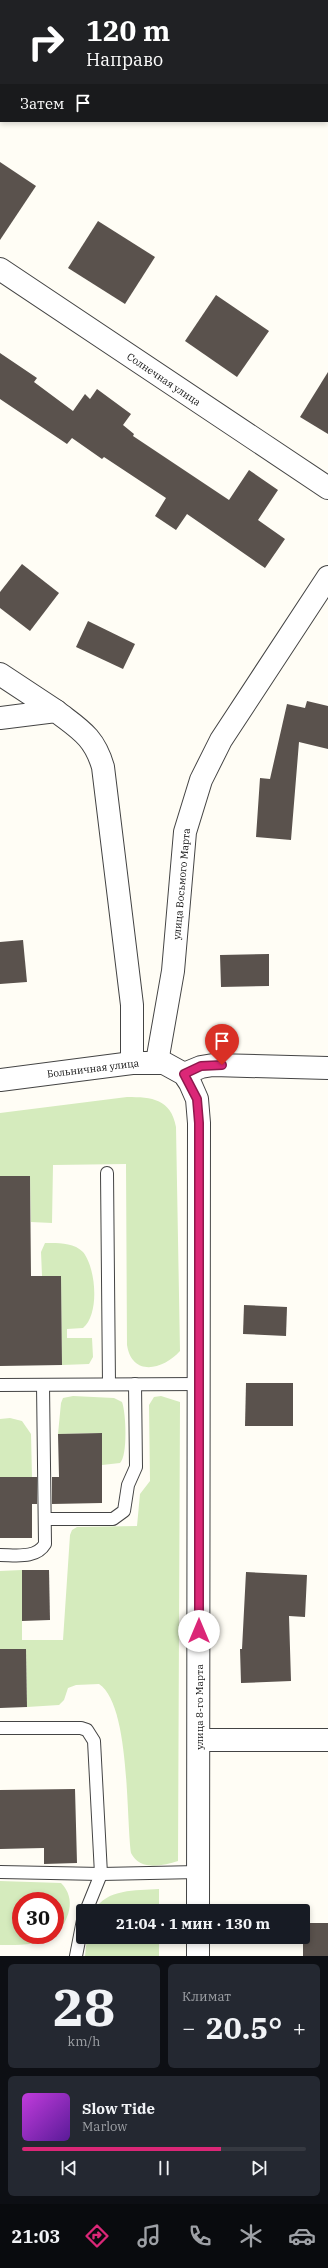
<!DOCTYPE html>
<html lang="ru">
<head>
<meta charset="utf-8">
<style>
	:root { --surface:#171b24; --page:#242831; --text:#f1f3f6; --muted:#9ea1a6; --line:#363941; --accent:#db2777 }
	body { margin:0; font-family:"IBM Plex Serif",serif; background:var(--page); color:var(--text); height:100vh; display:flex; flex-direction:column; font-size:15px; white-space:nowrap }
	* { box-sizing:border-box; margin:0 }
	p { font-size:13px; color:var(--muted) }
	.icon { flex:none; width:22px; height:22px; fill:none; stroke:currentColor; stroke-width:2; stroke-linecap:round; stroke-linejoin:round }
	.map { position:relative; height:1956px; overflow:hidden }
	.side { display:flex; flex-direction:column; gap:8px; padding:8px; background:#0d0f14; flex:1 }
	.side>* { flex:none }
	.banner { position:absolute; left:0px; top:0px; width:328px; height:122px; box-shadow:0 2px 6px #0003; background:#202124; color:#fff; overflow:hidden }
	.speed { position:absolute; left:12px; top:1892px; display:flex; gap:8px; font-size:20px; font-weight:700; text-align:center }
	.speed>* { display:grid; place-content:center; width:52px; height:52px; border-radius:50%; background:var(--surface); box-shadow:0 2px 6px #0003; line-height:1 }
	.speed .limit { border:6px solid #d22; background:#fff; color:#111 }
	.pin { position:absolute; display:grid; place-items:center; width:34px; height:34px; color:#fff; margin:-41px -17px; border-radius:50% 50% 50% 0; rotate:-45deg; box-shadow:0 0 4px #0007 }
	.pin .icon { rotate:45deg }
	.me { position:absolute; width:44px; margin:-22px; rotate:0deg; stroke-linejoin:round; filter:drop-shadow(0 0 3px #0008) }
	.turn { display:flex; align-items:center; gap:14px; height:84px; padding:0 20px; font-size:18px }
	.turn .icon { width:52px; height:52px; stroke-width:2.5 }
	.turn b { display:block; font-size:28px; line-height:34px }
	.then { display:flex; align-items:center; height:38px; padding:0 20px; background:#0003; gap:8px; font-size:15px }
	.big { font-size:30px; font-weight:700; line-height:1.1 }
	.side .widget { flex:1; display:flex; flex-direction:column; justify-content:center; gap:6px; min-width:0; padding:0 14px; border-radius:6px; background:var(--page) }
	.side .dial { align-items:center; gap:0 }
	.dial b { font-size:52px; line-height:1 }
	.song { display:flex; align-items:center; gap:12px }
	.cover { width:48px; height:48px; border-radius:6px; background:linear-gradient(135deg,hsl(290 70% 55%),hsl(270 70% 35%)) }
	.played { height:4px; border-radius:2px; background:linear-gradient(90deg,var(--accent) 70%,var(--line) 70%) }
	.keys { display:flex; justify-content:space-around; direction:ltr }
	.heat { display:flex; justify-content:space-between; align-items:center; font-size:22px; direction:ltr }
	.side .tiles { flex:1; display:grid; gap:8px; grid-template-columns:1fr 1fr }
	.widget:last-child { grid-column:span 2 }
	.trip { position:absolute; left:76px; top:1904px; width:234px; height:40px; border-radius:4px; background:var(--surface); box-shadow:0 2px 6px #0003; font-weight:700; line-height:40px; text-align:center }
	.tab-bar { display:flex; height:64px; justify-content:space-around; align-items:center; background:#090b0e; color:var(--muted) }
	.tab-bar .icon { width:28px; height:28px }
	.tab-bar .selected { color:var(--accent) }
	.tab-bar b { font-size:18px; color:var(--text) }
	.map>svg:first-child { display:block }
	.green { fill:#d5ebbd }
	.building { fill:#5a524d }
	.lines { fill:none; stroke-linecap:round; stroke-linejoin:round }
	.lane-casing { stroke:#444; stroke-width:14 }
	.street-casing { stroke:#444; stroke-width:24 }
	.lane { stroke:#fff; stroke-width:12 }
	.street { stroke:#fff; stroke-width:22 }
	.route-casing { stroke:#8e194d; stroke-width:10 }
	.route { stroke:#db2777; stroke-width:7 }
	.labels { text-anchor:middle; stroke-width:4; stroke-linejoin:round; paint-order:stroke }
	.street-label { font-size:10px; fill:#111; stroke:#fff }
</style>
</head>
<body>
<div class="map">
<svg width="328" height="1956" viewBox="0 0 328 1956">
	<rect width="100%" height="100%" fill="#fffdf5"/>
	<g class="green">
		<path d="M127 1097C152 1097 171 1099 176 1127L180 1351C163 1370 132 1377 127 1345L126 1164 53 1165 52 1223 31 1222 30 1176H0V1113Z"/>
		<path d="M45 1243C57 1243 73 1242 83 1252 96 1268 100 1314 83 1328L67 1329V1338H92L93 1357 89 1364 62 1365 61 1276H42L41 1252Z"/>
		<path d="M73 1396 114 1398 122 1402C126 1412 128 1456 120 1463L102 1465 101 1433 58 1434 61 1403 63 1398Z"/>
		<path d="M161 1396 180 1402 178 1861C162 1866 140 1871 131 1853 126 1816 130 1704 99 1684L76 1685 68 1688 64 1700 59 1705 27 1707 26 1649H0V1571L22 1570V1640H63L70 1535 72 1530 77 1527 137 1526 140 1494 150 1481 149 1405 154 1397Z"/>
		<polygon points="10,1418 22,1421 31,1434 32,1477 0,1477 0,1419"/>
		<path d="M0 1881 61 1883C77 1899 69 1921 55 1935V1901H21V1935H55C38 1946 20 1945 0 1945Z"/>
		<path d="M159 1889V1911H94C107 1888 135 1891 159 1889Z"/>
		<polygon points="87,1937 159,1937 159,1956 85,1956"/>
	</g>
	<g class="building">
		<polygon points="0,162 36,186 0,240"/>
		<polygon points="98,221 155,257 125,304 68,268"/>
		<polygon points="216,295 269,331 237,377 185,341"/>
		<polygon points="0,353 37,378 34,382 73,411 85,394 90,399 97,389 131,414 123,425 134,434 133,436 229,500 249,470 278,490 258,520 285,539 265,568 187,514 176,530 155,516 166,498 104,457 102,459 72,438 67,444 0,399"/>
		<polygon points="328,372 328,434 300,417"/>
		<polygon points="22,564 59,593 30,631 0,608 0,592"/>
		<polygon points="88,621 135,644 123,669 76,647"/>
		<polygon points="307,701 328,706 328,749 299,742 291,840 256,837 260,778 270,779 287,704 305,708"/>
		<polygon points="23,940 27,982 0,984 0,942"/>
		<polygon points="269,954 269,986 221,987 220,955"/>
		<polygon points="0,1176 30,1176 31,1276 61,1276 62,1365 0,1366"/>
		<polygon points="244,1305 287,1307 286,1336 243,1334"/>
		<polygon points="246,1383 293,1383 293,1426 245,1426"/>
		<polygon points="102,1433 102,1503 52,1504 52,1477 59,1477 58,1434"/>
		<polygon points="0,1477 37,1477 37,1504 32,1504 32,1538 0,1538"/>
		<polygon points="22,1570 49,1570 50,1620 22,1621"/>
		<polygon points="246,1572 307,1575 305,1617 289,1616 291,1681 241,1683 240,1649 242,1649"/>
		<polygon points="0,1649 26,1649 27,1707 0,1708"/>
		<polygon points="75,1789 77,1863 44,1864 44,1848 0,1849 0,1790"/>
		<rect x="303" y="1923" width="25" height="33"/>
	</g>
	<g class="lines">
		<g class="lane-casing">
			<g id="lane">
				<polyline points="107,1173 109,1384"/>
				<polyline points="0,1385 200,1384"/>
				<polyline points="46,1519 113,1519 124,1511 128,1485 136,1467 135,1384"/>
				<path d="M0 1555C16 1555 36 1559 45 1544L43 1385"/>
				<polyline points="0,1728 81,1728 87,1730 94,1741 101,1874 86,1911"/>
				<polyline points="0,1872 101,1874 198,1872"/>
				<polyline points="76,1956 83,1920"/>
			</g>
		</g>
		<g class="street-casing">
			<g id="street">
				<polyline points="0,269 328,488"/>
				<polyline points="0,674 56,711"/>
				<path d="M0 718 56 711C79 729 94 736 103 767L132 1005V1063"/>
				<polyline points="157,1062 173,971 185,832 201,780 221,740 328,577"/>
				<polyline points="184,1074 201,1067 213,1065 328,1068"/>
				<polyline points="0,1080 132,1063 164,1063 184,1074 190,1083 197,1099 199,1123 198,1911"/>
				<polyline points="199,1740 328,1740"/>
				<polyline points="198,1937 198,1956"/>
			</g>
		</g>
		<use href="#lane" class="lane"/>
		<use href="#street" class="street"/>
	</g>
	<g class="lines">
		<g class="route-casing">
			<polyline id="route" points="199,1631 199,1123 197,1099 184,1074 201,1066 222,1065"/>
		</g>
		<use href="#route" class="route"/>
	</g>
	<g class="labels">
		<g class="street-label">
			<text transform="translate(164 379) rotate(34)" y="4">Солнечная улица</text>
			<text transform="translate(181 884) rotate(-85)" y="4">улица Восьмого Марта</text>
			<text transform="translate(93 1068) rotate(-7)" y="4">Больничная улица</text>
			<text transform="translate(199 1707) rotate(-90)" y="4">улица 8-го Марта</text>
		</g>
	</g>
</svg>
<div class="speed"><div class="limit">30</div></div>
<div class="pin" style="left:222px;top:1065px;background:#d93025"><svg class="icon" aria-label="arrive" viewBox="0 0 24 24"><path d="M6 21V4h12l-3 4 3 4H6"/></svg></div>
<svg class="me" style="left:199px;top:1631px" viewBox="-20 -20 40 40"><circle r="19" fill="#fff"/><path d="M0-13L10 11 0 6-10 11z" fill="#db2777"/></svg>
<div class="trip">21:04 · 1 мин · 130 m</div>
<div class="banner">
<div class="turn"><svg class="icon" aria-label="right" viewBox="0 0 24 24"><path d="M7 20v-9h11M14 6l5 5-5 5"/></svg><div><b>120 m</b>Направо</div></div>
<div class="then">Затем<svg class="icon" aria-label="arrive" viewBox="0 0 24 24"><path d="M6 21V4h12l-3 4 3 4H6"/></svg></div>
</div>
</div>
<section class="side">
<div class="tiles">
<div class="widget dial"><b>28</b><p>km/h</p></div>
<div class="widget"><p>Климат</p>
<div class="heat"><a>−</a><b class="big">20.5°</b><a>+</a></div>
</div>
<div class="widget">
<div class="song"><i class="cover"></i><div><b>Slow Tide</b><p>Marlow</p></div></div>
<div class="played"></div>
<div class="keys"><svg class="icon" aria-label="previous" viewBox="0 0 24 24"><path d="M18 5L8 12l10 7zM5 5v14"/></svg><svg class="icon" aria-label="pause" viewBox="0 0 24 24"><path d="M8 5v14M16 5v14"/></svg><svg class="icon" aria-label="next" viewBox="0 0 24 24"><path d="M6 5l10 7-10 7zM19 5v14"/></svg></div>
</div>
</div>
</section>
<nav class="tab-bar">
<b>21:03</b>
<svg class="icon selected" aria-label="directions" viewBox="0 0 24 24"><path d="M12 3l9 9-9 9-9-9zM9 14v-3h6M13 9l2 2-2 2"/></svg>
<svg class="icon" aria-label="music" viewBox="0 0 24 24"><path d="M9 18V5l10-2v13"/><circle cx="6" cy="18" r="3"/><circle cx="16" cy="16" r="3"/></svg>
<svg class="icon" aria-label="phone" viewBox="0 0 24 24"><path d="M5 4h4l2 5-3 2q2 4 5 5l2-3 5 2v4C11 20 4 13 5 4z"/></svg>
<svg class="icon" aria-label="climate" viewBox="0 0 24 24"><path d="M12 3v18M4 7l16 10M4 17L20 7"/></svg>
<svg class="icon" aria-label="car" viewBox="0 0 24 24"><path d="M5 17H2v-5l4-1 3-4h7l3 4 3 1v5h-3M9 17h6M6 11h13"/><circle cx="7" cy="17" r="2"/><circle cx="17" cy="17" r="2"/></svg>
</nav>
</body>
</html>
